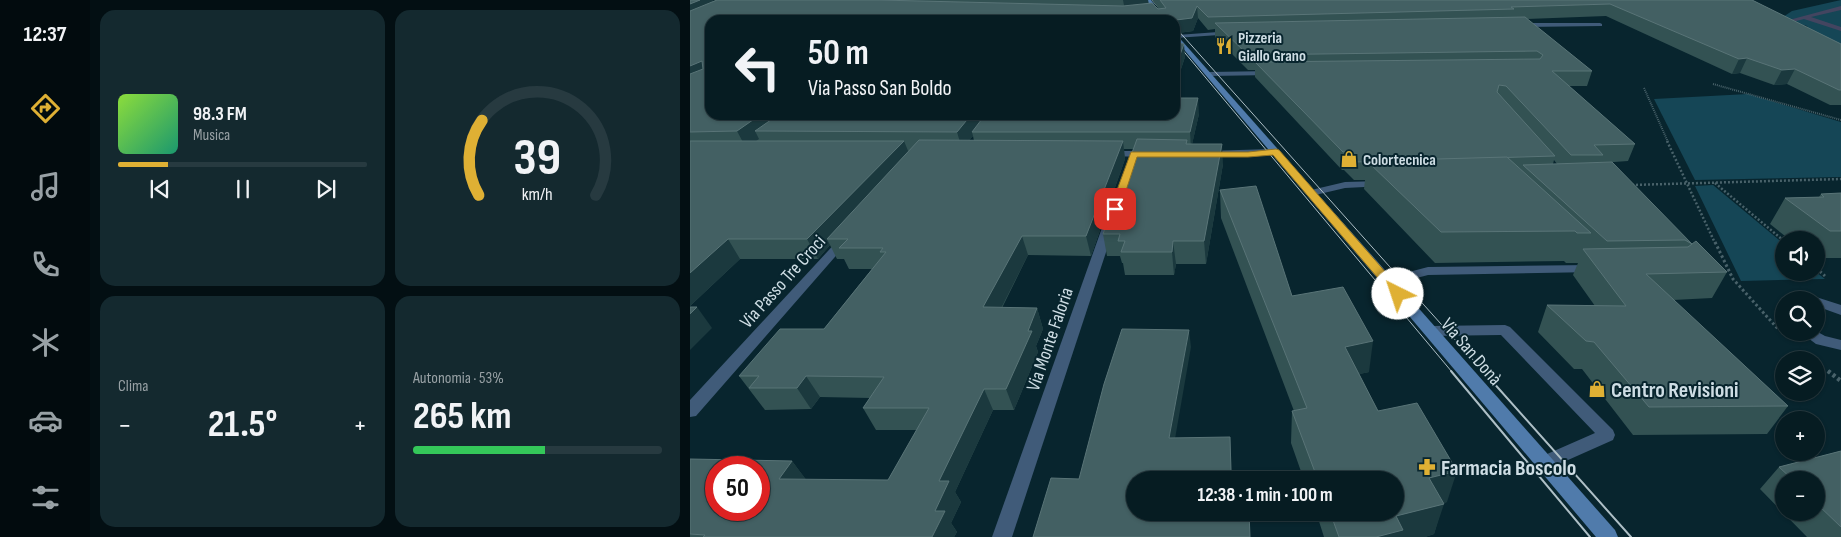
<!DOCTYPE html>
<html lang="it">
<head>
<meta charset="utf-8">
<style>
	:root { --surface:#061c22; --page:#14292f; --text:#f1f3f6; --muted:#98a1a5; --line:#273a40; --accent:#dfb034 }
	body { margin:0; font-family:"Sofia Sans Condensed",sans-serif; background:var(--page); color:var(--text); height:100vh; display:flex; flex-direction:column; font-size:19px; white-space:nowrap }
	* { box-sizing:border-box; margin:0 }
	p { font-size:16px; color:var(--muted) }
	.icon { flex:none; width:28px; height:28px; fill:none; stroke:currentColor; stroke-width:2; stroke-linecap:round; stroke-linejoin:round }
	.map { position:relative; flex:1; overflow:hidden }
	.side { display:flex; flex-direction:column; gap:10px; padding:10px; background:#030f13; width:600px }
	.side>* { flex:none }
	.guide { position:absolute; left:15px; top:15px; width:475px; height:105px; border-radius:15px; box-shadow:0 1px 4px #0004,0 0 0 1px var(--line); background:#061c22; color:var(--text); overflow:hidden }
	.tools { position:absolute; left:1085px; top:231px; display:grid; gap:10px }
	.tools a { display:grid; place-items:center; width:50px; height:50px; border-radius:50%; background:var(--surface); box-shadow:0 1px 4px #0004,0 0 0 1px var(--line); font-size:25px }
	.speed { position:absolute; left:15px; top:456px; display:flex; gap:10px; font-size:25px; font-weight:700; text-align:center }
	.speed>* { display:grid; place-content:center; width:65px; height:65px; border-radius:50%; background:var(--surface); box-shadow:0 1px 4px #0004,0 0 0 1px var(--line); line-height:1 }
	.speed .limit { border:8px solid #d22; background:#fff; color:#111 }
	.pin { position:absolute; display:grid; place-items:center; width:42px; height:42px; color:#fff; margin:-21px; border-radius:10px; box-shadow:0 2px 8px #0006 }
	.me { position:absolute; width:55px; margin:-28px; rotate:319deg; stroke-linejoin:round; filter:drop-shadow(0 0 4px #0008) }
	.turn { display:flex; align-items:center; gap:18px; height:105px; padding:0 20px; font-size:22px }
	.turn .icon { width:65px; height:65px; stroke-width:2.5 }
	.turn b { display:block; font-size:35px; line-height:42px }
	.big { font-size:38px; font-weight:700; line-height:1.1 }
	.side .card { flex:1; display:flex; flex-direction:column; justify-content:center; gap:8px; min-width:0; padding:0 18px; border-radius:15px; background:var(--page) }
	.side .dial { align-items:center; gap:0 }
	.dial svg { height:130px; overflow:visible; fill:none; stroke:var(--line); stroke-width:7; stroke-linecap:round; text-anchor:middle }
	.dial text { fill:var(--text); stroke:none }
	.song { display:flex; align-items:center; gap:15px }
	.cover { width:60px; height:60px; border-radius:8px; background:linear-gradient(135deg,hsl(90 70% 55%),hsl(160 70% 35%)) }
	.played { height:5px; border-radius:2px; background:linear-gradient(90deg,var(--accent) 20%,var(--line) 20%) }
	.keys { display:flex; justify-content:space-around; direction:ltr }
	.heat { display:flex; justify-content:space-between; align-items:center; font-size:28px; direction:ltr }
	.charge { height:8px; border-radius:4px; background:linear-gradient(90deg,#34c759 53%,var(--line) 0) }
	.side .tiles { flex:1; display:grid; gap:10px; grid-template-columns:repeat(2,1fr) }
	.trip { position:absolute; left:436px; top:471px; width:278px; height:50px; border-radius:25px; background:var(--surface); box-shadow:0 1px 4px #0004,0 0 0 1px var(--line); font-weight:700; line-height:50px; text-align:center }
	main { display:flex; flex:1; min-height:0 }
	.dock { display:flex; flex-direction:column; width:90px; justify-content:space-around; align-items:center; background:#020b0e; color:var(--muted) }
	.dock .icon { width:35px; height:35px }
	.dock .selected { color:var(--accent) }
	.dock b { font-size:22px; color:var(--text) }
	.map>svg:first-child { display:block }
	.green { fill:#154656 }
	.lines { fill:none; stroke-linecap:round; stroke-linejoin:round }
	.stream { fill:#434560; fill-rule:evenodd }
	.path-far3 { stroke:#49626a; stroke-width:2; stroke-dasharray:1 1; stroke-linecap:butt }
	.path-far2 { stroke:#49626a; stroke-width:2.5; stroke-dasharray:2 2; stroke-linecap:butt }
	.path-far1 { stroke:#49626a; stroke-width:3; stroke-dasharray:2.5 2.5; stroke-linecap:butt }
	.path { stroke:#49626a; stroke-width:4.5; stroke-dasharray:3 3; stroke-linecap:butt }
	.service { fill:#405b79; fill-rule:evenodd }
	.minor { fill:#405b79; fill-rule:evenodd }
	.secondary { fill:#507bab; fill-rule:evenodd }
	.tram-far1 { stroke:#aebfc6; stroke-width:1 }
	.tram { stroke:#aebfc6; stroke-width:2 }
	.wall { fill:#335253; fill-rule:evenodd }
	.shaded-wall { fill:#1b393e }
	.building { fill:#436063; stroke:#597477; fill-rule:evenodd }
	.route { fill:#dfb034; stroke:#917222 }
	.labels { text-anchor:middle; stroke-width:4; stroke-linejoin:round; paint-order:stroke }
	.far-poi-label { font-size:16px; font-weight:bold; fill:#cedde4; stroke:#08252e; text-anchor:start }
	.street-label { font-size:19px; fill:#cedde4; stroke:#08252e }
	.near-poi-label { font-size:22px; font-weight:bold; fill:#cedde4; stroke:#08252e; text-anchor:start }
</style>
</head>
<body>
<main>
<nav class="dock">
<b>12:37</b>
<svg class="icon selected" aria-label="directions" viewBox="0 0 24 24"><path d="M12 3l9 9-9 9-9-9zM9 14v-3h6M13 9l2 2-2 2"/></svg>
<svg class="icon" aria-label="music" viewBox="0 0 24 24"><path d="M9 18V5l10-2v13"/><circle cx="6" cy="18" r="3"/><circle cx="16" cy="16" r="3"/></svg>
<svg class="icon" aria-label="phone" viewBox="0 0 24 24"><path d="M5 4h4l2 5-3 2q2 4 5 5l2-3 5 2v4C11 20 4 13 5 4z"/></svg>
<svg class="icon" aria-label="climate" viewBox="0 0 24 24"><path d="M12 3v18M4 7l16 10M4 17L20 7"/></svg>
<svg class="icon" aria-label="car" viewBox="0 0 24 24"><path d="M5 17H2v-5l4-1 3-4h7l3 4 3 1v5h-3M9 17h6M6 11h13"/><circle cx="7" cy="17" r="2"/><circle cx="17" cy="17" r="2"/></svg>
<svg class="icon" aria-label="filters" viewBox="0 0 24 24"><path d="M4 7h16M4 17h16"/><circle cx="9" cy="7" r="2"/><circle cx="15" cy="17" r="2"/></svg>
</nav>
<section class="side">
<div class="tiles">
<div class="card">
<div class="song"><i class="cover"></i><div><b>98.3 FM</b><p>Musica</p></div></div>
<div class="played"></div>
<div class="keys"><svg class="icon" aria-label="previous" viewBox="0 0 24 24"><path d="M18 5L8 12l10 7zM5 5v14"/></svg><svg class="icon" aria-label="pause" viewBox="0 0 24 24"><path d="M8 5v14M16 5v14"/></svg><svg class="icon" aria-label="next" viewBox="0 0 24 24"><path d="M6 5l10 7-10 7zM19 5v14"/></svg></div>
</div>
<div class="card dial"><svg viewBox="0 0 100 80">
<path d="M14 69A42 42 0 1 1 86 69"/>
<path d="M14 69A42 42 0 0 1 16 23" stroke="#dfb034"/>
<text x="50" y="56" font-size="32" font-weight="700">39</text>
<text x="50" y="72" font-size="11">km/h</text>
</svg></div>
<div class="card"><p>Clima</p>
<div class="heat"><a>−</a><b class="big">21.5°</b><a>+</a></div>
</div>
<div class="card"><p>Autonomia · 53%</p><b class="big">265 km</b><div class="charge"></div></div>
</div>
</section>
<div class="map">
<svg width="1151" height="537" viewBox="0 0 1151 537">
	<rect width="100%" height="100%" fill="#08252e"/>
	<g class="green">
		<polygon points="1151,0 1151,59 1119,31 1117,26 1090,19 1102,11"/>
		<polygon points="1058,94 1151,122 1151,177 1005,180 964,99"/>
		<polygon points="1023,185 1094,244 1094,272 1126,272 1135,279 1051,281 1005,186"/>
	</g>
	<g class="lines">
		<polygon class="stream" points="1151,6 1151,10 1121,17 1151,27 1151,31 1114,19 1102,22 1099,20"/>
		<g class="path-far3">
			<polyline points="1023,84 1151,120"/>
			<polyline points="954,88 978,142"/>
		</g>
		<g class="path-far2">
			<polyline points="977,141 1025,243"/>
			<polyline points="1025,183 1094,241"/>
			<polyline points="942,185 1151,179"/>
		</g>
		<g class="path-far1">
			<polyline points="1025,242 1043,279 1089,330"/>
			<polyline points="1126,268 1135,276"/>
			<polyline points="1138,371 1140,372"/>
		</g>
		<polyline class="path" points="1138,371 1151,381"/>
		<g class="service">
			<polygon points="583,71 586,71 586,75 519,76 515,74 519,72"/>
			<polygon points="901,265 907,269 905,272 738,275 697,286 691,282 692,279 738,267"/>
			<polygon points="815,325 820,327 923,430 925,435 923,440 860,468 854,470 848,468 845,463 848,458 905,433 811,335 740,336 735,334 733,331 735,328 740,326"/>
		</g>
		<g class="minor">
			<polygon points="910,23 912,24 912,26 830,27 827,25 830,23"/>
			<polygon points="542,31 544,32 544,34 485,38 487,35"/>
			<polygon points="586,149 591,152 589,154 558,157 516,157 511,154 516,151"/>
			<polygon points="418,151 458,151 463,154 458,157 415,156 415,152"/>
			<polygon points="690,181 694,182 695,184 694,186 655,188 621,196 616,193 617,191 655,182"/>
			<polygon points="419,222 425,225 322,537 302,537 413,225"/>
			<polygon points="154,236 160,240 158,242 6,416 0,417 0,400 150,238"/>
			<polygon points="1108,296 1126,297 1151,305 1151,315 1126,306 1126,300 1101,300 1103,297"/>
			<polygon points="1126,331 1135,336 1151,340 1151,350 1126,344 1110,332 1126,332"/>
		</g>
		<g class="secondary">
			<polygon points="455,0 461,0 475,20 469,20"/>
			<polygon points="485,33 925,530 928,537 906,537 485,39"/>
		</g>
		<g class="tram-far1">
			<polyline points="462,0 479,20"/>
			<polyline points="485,27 794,372"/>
			<polyline points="485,41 762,372"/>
		</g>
		<g class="tram">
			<polyline points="761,371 900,537"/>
			<polyline points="793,371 941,537"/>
		</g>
	</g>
	<g class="wall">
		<path d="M0 0H23V1L27 0H458L459 4 468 9H469L462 0H1062L1151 44V105H1140L1097 84 1084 85 1050 73 1042 74 916 16 837 19 902 71 897 86H879L945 144 938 161 910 163 1002 244 1037 272 1022 298 983 300 1098 406 1077 434 943 435 892 369H884L848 332 857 305 905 306 883 275 888 263H876L874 261 745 263 674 189 675 180H664L654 170H652L565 77V70H558L525 37V29L518 30 508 18 503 31 488 33 490 36 491 43 495 57 485 87V20H20V115L509 114 502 144 533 164 516 264H486L484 275H435L433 263H432L430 256H417L413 234 443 149H434L435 159 401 256 338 255 312 308H347L353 329 346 346 348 352 324 410H303L265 492 271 502 261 523 267 532 264 537H0V459L102 461 116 480H198L227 430H186L173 408 180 398 130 397 121 409 75 410 49 376 134 329 182 269H159L154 259H147L140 245 128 259H50L0 306ZM283 136 284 141 279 140ZM864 160 867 164H863Z"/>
		<polygon points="530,190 602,296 679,372 669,374 688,411 757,502 753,503 744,534 735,537 634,537 626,512 705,512 705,480 614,480 601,443 602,411 604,411 531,218"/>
		<polygon points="1151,193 1151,258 1126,258 1126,240 1100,240 1080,224 1095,198 1129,197 1131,194"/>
		<path d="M1151 451V537H1117L1070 489 1089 467ZM1094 480H1126V512H1094Z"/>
	</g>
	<g class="shaded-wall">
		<polygon points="10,0 23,0 26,8 0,19 0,4"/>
		<polygon points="433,0 458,0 459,10 435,11"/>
		<polygon points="507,6 508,18 503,31 488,33 486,20"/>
		<polygon points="494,44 495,57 485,87 485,68"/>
		<polygon points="1057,58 1050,73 1042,74 1049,59"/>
		<polygon points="12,61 20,74 0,85 0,66"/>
		<polygon points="1105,69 1097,84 1084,85 1092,70"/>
		<polygon points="508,98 509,114 501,149 500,132"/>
		<polygon points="70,115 101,115 65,131 69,139 56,148 47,131"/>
		<polygon points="281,115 299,115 282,132 283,136 272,149 267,132"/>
		<polygon points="214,141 221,158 137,239 140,245 128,259 117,239"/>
		<polygon points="433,141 435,159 401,256 396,236"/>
		<polygon points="532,144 533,164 516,264 514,241"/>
		<polygon points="332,236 338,255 301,328 293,307"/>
		<polygon points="38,239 50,259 0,306 0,273"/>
		<polygon points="483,241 486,264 484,275 482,252"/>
		<polygon points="7,307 22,328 0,350 0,314"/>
		<polygon points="347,308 353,329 346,346 348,352 324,410 316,389 338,331"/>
		<polygon points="499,330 501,347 482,456 479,438"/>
		<polygon points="683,341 679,372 652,378 655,347"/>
		<polygon points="116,376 130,397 121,409 107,388"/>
		<polygon points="294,389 303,410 265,492 271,502 261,523 267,532 264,537 242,537 249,481"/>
		<polygon points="540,437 541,454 542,480 541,473"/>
		<polygon points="102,461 118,482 89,479"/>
		<polygon points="767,471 757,502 731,509 739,478"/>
		<polygon points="754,504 744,534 735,537 686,537 706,516"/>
	</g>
	<g class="building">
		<polygon points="0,0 10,0 0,4"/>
		<polygon points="27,0 189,0 433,6 462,3 468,9 476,8 470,0 1062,0 1151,44 1151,90 1149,90 1105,69 1092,70 1057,58 1049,59 920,4 821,7 824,9 518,17 507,6 502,18 486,20 484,18 482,20 20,20 20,115 70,115 47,131 0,132 0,74 13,69 12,61 0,66 0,11"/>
		<polygon points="835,17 902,71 862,71 945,144 904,145 913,155 881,155 816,86 809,85 807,92 865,156 666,162 656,152 653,152 565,62 850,59 853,55 847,51 558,55 525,23"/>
		<polygon points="485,30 490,36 485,36"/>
		<polygon points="485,43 494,44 485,68"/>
		<polygon points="485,98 508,98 500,132 282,132 295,115 485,115"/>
		<polygon points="88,115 281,115 267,132 65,131"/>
		<polygon points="447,139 497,140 496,144 532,144 514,241 483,241 482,252 431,252 435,241 428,241 430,234 413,234"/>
		<path d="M229 140 433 141 396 236H332L293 307 347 308 338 331H342L316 389H294L249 481H259L245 511H255L242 537H13L15 535 0 534V459L102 461 89 479 198 480 239 408H173L194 377 116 376 107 388H59L69 376H49L90 329H134L196 252H190L193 248H149L158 239H137ZM26 468H69V510H26Z"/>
		<polygon points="0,141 214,141 117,239 38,239 0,273"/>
		<polygon points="817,157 901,233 887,233 885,231 751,232 677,161"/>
		<polygon points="922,162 1002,244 995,240 917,241 833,165"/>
		<polygon points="566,186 602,296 653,287 683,341 655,347 688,411 727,403 767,471 739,478 754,504 706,516 713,530 686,537 649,537 640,512 705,512 705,480 628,480 602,411 617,408 530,190"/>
		<polygon points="1151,193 1151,231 1140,231 1095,198 1134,197 1131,194"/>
		<polygon points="1006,241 1037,272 956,274 1098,406 959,407 904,342 896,341 857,305 936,306 893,249 998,247"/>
		<polygon points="0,307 7,307 0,314"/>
		<polygon points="432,329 499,330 479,438 540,437 541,473 559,472 559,480 445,480 445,512 559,512 560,537 343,537 361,478 389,479 414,384"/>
		<polygon points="1151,451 1151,527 1126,503 1126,480 1103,480 1089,467"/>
	</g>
	<polygon class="route" points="586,149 589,150 712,291 714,294 712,297 704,297 583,155 558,157 447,157 430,209 425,212 420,209 441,152 558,152"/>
	<defs>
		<g id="restaurant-bare" transform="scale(1.35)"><path d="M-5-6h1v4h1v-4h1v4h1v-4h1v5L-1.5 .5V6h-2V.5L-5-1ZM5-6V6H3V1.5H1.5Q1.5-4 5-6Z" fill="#dfb034" stroke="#08252e" stroke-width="2.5" paint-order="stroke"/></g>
		<g id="shop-bare" transform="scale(1.35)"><path d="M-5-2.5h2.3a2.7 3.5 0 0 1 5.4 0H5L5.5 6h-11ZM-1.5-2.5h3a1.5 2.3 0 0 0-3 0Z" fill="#dfb034" stroke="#08252e" stroke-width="2.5" paint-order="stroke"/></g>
		<g id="pharmacy-bare" transform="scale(1.35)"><path d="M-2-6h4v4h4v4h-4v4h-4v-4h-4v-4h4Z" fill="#dfb034" stroke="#08252e" stroke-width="2.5" paint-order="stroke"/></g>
	</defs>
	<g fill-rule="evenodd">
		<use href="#restaurant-bare" x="534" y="46"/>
		<use href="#shop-bare" x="659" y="159"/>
		<use href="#shop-bare" x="907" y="389"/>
		<use href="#pharmacy-bare" x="737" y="467"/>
	</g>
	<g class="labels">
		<g class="far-poi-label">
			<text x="548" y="43">Pizzeria<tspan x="548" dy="18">Giallo Grano</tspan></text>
			<text x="673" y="165">Colortecnica</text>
		</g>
		<g class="street-label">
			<text transform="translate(92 281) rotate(-48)" y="7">Via Passo Tre Croci</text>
			<text transform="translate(359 339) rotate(-71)" y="7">Via Monte Faloria</text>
			<text transform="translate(782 351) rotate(49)" y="7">Via San Donà</text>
		</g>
		<g class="near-poi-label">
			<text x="921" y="397">Centro Revisioni</text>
			<text x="751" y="475">Farmacia Boscolo</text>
		</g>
	</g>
</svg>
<div class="tools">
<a><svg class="icon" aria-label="sound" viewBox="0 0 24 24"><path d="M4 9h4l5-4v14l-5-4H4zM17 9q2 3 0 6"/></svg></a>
<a><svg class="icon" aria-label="search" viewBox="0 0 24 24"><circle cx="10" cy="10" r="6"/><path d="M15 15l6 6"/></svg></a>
<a><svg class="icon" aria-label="layers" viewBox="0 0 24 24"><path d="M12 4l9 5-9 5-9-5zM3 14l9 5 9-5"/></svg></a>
<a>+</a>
<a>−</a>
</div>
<div class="speed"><div class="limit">50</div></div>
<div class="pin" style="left:425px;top:209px;background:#d93025"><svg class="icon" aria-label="arrive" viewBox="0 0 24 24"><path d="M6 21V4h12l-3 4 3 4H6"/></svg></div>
<svg class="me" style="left:708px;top:294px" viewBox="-20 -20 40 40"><circle r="19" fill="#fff"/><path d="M0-13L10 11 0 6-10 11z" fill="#dfb034"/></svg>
<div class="trip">12:38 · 1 min · 100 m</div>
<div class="guide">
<div class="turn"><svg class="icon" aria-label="left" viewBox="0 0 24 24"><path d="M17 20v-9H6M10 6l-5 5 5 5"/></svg><div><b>50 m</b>Via Passo San Boldo</div></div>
</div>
</div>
</main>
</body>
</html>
